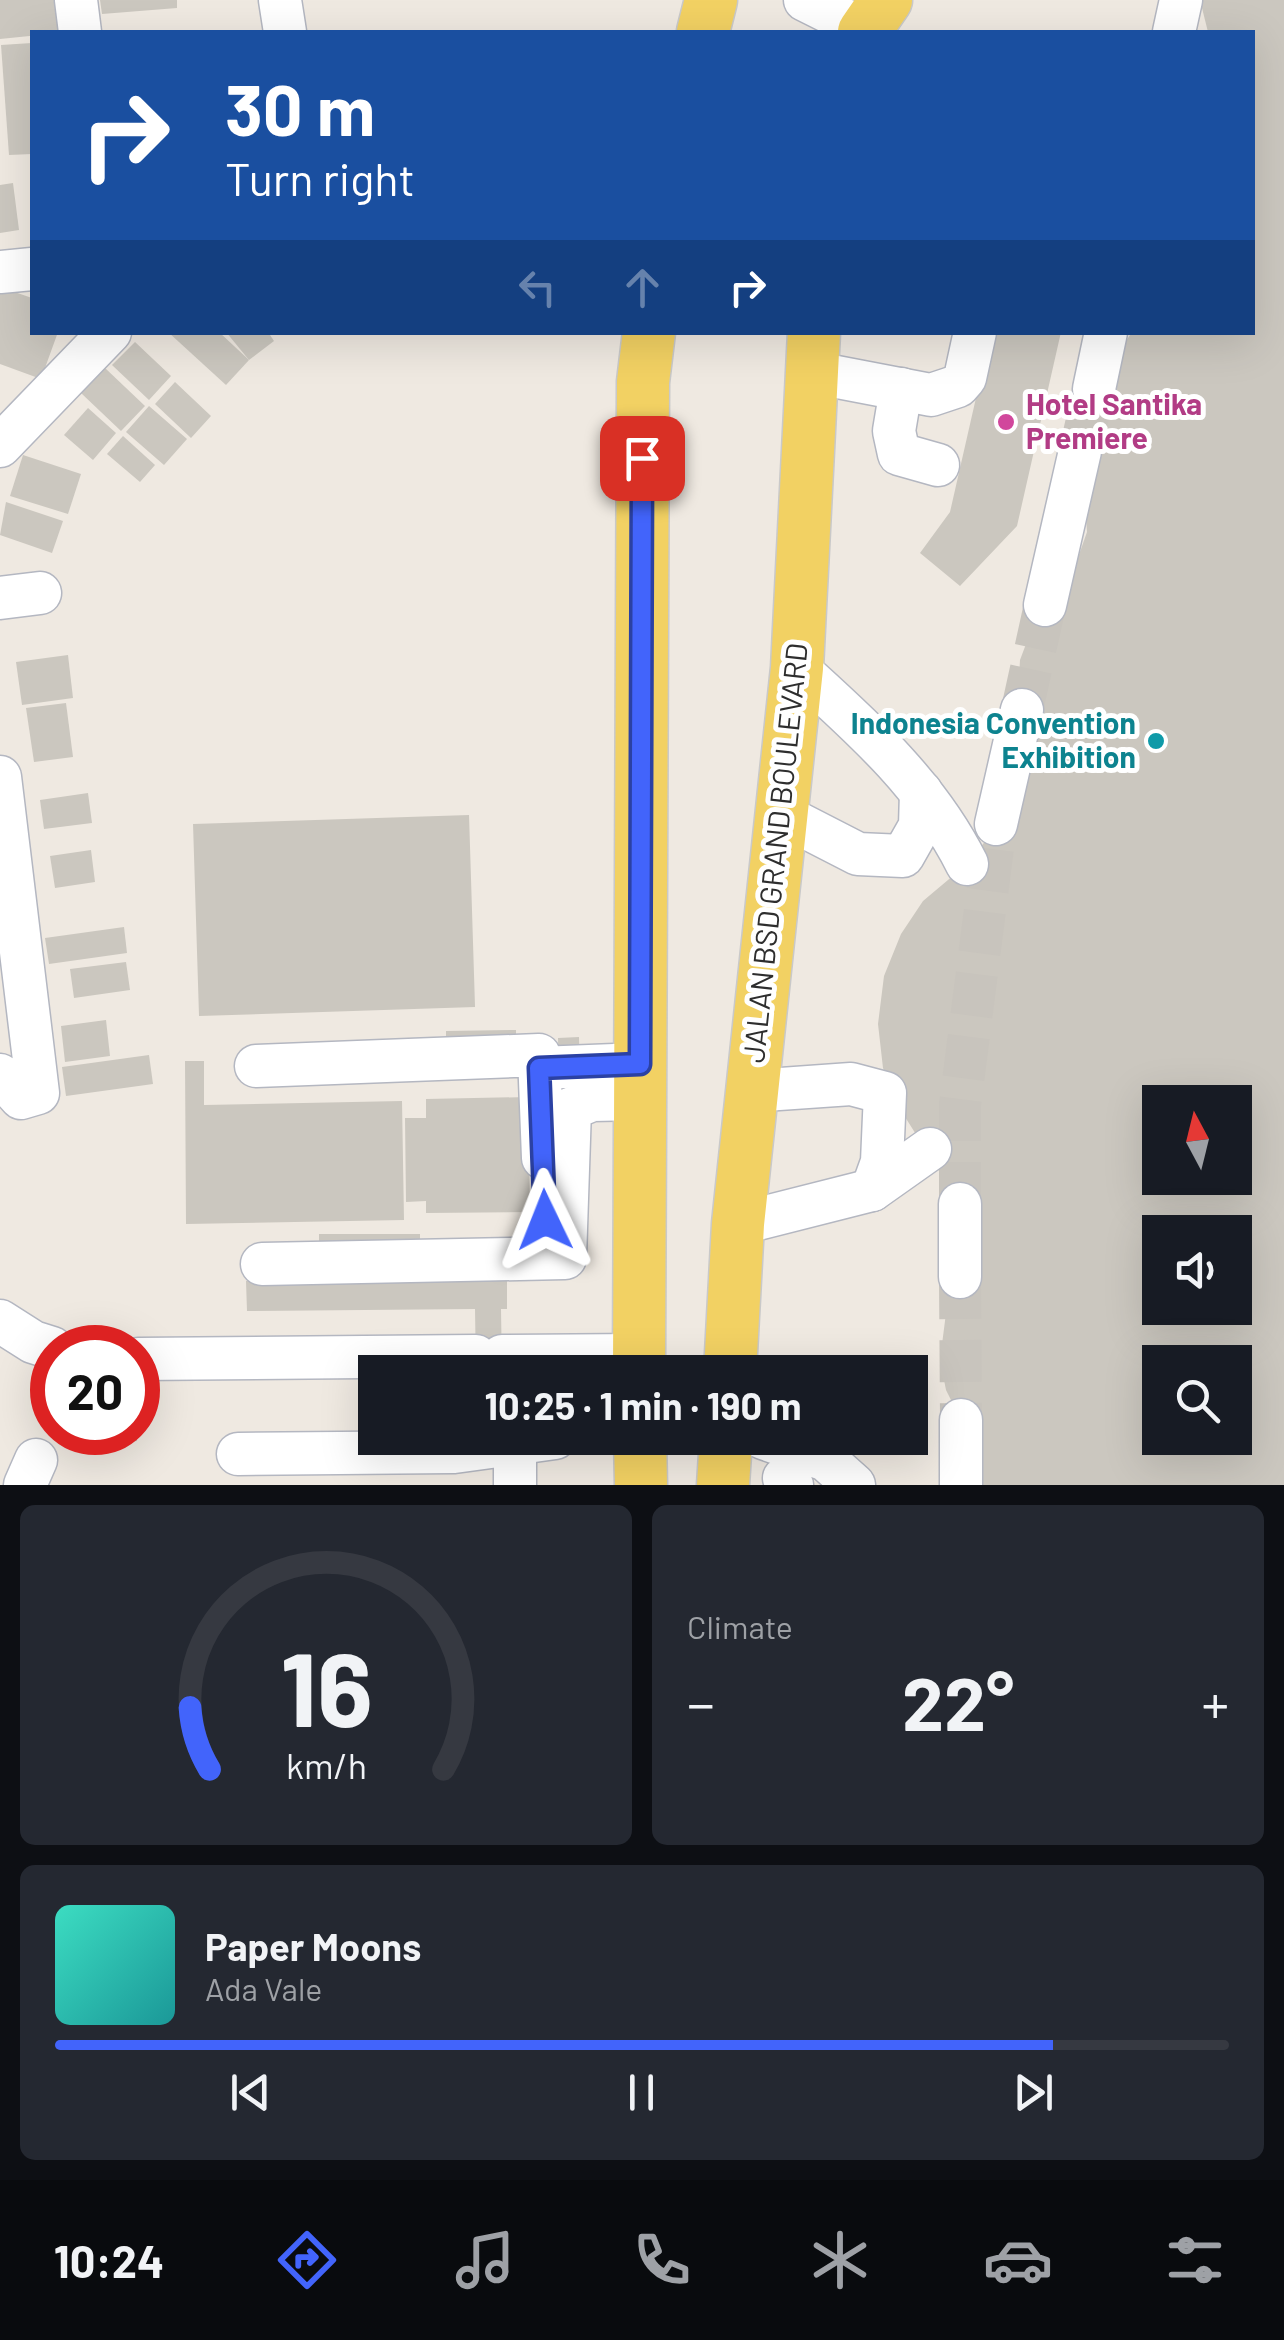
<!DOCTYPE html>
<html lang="en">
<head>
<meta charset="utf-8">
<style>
	:root { --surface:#171b24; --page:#242831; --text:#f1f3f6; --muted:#9ea1a6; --line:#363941; --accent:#4264fb }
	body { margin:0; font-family:Barlow,sans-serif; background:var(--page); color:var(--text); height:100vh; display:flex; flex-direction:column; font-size:38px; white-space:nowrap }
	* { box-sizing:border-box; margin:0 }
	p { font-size:32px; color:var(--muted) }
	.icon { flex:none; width:55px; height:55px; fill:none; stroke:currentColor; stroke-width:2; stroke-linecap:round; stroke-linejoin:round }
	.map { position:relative; height:1485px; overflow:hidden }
	.side { display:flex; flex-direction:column; gap:20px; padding:20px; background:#0d0f14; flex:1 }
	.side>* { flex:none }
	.banner { position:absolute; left:30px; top:30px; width:1225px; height:305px; border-radius:0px; box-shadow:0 10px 40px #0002; background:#1a4fa0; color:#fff; overflow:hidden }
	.needle { width:65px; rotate:353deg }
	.fabs { position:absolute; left:1142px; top:1085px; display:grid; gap:20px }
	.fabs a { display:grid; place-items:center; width:110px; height:110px; border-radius:0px; background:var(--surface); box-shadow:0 10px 40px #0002; font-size:50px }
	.speed { position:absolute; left:30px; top:1325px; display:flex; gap:20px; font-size:50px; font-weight:700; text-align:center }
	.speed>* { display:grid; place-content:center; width:130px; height:130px; border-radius:50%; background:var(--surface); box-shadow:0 10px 40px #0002; line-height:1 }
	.speed .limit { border:15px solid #d22; background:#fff; color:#111 }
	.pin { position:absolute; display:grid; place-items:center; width:85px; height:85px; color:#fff; margin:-42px; border-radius:20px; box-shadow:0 5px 15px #0006 }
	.me { position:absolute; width:110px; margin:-55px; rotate:358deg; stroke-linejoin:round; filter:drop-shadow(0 0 8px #0008) }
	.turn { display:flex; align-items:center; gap:35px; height:210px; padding:0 30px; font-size:45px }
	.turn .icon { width:130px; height:130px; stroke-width:2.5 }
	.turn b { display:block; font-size:70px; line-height:85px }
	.lanes { display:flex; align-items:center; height:95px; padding:0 30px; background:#0003; justify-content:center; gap:50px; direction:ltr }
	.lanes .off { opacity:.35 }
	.big { font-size:75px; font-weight:700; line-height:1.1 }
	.side .widget { flex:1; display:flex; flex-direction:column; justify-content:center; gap:15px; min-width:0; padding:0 35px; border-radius:15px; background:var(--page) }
	.side .dial { align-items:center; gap:0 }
	.dial svg { height:260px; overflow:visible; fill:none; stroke:var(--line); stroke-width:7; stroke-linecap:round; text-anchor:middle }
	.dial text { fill:var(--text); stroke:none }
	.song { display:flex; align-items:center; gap:30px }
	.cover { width:120px; height:120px; border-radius:15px; background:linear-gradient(135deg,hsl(170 70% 55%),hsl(180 70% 35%)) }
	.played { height:10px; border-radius:5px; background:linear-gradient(90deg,var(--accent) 85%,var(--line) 85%) }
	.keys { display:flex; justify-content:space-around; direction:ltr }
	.heat { display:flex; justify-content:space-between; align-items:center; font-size:55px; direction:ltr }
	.side .tiles { flex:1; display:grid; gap:20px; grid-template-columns:1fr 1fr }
	.widget:last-child { grid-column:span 2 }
	.trip { position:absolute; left:358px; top:1355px; width:570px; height:100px; border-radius:0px; background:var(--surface); box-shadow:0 10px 40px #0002; font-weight:700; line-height:100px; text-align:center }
	.tabs { display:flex; height:160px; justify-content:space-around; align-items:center; background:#090b0e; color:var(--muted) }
	.tabs .icon { width:70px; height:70px }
	.tabs .active { color:var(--accent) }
	.tabs b { font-size:45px; color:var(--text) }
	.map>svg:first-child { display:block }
	.building { fill:#cbc7bf; fill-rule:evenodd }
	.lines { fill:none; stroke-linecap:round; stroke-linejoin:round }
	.minor-tunnel { stroke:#c8c4bd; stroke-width:42; stroke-dasharray:42 21; stroke-linecap:butt }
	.minor-casing { stroke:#b4b7c1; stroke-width:45 }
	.major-casing { stroke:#c9c9c9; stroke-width:55 }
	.minor { stroke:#fff; stroke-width:42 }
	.major { stroke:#f2d163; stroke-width:52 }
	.route-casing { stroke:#2b41a3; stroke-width:25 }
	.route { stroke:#4264fb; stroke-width:18 }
	.hotel-dot { fill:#d1479c; stroke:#fff; stroke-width:4 }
	.culture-dot { fill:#0f9aa8; stroke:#fff; stroke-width:4 }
	.labels { text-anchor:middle; stroke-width:10; stroke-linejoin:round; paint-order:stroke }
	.hotel-label { font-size:30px; font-weight:bold; fill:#b23c85; stroke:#fff; text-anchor:start }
	.culture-label { font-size:30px; font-weight:bold; fill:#0d838f; stroke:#fff; text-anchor:end }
	.street-label { font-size:30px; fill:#2e2e2e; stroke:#fff }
</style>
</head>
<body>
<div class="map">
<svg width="1284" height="1485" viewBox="0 0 1284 1485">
	<rect width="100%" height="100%" fill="#efe9e1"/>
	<g class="building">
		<polygon points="0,0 67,0 69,32 0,39"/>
		<polygon points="100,0 177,0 177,8 102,14"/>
		<path d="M1200 0H1284V1485H973L961 1420 946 1390 940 1360 960 1204 900 1109 883 1068 878 1024 884 976 901 934 923 901 967 864 991 834 1018 696 1020 660 1035 620 1074 569 1087 532 1080 430 1094 389 1132 332H1252V32H1208ZM1160 1102H1235V1178H1160ZM1160 1232H1235V1308H1160ZM1160 1362H1235V1438H1160Z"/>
		<polygon points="32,43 32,154 9,155 1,45"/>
		<polygon points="13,183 19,230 0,233 0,185"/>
		<polygon points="0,287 32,298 32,332 58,332 41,379 0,364"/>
		<polygon points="168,332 219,332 249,360 226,385"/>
		<polygon points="226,332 268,332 274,341 249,360"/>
		<polygon points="991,332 1061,332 1017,526 960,586 920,553 950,512"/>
		<polygon points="135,342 171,376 149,400 112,365"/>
		<polygon points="105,368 145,406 121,431 81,393"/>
		<polygon points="175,382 211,416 191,438 155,404"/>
		<polygon points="149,406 187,439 164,465 126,432"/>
		<polygon points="88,408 116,433 93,460 64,435"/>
		<polygon points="123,436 155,465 140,482 107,454"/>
		<polygon points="23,455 81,474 68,514 10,496"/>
		<polygon points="6,502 63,521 52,553 0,535"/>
		<polygon points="68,655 73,698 22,705 16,662"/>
		<polygon points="66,703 73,757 34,762 26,708"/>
		<polygon points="88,793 92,823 44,829 40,800"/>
		<polygon points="469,815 475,1007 199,1016 193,824"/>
		<polygon points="91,850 95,882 55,888 50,856"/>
		<polygon points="124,927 127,953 49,964 45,938"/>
		<polygon points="126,962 130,990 74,998 70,969"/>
		<polygon points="106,1020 110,1056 65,1062 61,1026"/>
		<polygon points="516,1030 516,1042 446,1042 446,1031"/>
		<polygon points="579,1037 580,1086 559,1086 558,1038"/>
		<polygon points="149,1055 153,1084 66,1096 62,1067"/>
		<polygon points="185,1061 204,1061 204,1105 402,1101 404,1220 186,1224"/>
		<polygon points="528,1097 530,1212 426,1213 426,1201 406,1202 405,1118 426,1118 426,1099"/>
		<polygon points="319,1234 420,1234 420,1255 319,1254"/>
		<polygon points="507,1279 507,1309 501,1309 502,1372 476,1372 475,1309 247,1311 246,1281"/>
		<polygon points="109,1432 137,1432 137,1441 110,1444"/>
	</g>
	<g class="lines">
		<g class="minor-tunnel">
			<polyline points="1080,451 1094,389"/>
			<polyline points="1022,710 1045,605"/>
			<polyline points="960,1204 960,1105 996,824"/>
			<polyline points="960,1277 961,1420"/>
		</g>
		<g class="minor-casing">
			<g id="minor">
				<polyline points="76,0 80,32"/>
				<polyline points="280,0 285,32"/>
				<polyline points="805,0 865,30"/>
				<polyline points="1174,32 1181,0"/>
				<polyline points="0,272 32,269"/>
				<polyline points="811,372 931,395 958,386 965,378 975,332"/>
				<polyline points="901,389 894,431 899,454 938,465"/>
				<polyline points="1094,389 1106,332"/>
				<polyline points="0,446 110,332"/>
				<polyline points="0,598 40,593"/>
				<polyline points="1045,605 1080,451"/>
				<path d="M797 668C862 727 927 784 967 864"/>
				<polyline points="0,777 38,1093 21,1098 0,1075"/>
				<polyline points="784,816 858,854 903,856 920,826 921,792"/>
				<polyline points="996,824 1022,710"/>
				<polyline points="256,1066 539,1055 543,1158"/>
				<polyline points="539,1068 640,1064"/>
				<polyline points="752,1091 851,1084 885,1093 882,1162 872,1190"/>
				<polyline points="960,1204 960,1277"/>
				<polyline points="738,1224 872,1190 930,1149"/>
				<polyline points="262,1264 565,1258 570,1109 592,1100 640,1099"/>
				<polyline points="0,1321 33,1342 52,1348"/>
				<polyline points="502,1356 639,1355"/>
				<polyline points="138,1359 476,1356"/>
				<polyline points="961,1420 961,1485"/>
				<polyline points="763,1438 826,1460 854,1485"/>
				<polyline points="515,1443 515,1485"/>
				<polyline points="238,1454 454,1452 555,1438"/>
				<polyline points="784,1478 792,1485"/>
				<polyline points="25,1485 36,1460"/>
			</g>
		</g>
		<g class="major-casing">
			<g id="major">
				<polyline points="703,32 711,0"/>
				<polyline points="864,32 886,0"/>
				<polyline points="639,1372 643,382 649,332"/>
				<polyline points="730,1372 738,1224 797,668 814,332"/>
				<polyline points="640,1438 641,1485"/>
				<polyline points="723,1485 726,1438"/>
			</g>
		</g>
		<use href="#minor" class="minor"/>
		<use href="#major" class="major"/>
	</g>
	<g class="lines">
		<g class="route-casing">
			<polyline id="route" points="545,1220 539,1068 640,1064 642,458"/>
		</g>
		<use href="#route" class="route"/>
	</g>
	<circle class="hotel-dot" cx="1006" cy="422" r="10"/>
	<circle class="culture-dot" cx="1156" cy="741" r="10"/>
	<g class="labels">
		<g class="hotel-label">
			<text x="1026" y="415">Hotel Santika<tspan x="1026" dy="34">Premiere</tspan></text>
		</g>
		<g class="culture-label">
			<text x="1136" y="734">Indonesia Convention<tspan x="1136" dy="34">Exhibition</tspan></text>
		</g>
		<g class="street-label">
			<text transform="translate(776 853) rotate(-84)" y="10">JALAN BSD GRAND BOULEVARD</text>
		</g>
	</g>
</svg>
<div class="fabs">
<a><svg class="needle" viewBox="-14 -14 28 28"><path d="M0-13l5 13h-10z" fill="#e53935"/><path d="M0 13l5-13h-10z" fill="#9ea1a6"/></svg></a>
<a><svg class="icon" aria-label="sound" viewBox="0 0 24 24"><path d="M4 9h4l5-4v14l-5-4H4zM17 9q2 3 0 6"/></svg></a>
<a><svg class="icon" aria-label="search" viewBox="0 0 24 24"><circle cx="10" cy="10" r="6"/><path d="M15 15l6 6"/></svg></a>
</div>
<div class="speed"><div class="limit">20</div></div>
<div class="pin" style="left:642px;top:458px;background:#d93025"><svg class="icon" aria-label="arrive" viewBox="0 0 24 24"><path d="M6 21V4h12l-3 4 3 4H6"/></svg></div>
<svg class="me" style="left:545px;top:1220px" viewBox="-20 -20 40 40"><path d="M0-17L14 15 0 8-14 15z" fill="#4264fb" stroke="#fff" stroke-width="4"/></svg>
<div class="trip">10:25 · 1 min · 190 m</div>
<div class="banner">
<div class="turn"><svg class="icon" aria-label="right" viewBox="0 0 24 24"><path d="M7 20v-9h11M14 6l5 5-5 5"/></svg><div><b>30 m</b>Turn right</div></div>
<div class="lanes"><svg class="icon off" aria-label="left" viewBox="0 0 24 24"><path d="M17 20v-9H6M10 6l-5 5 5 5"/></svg><svg class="icon off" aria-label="ahead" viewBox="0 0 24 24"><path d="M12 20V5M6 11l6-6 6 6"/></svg><svg class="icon" aria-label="right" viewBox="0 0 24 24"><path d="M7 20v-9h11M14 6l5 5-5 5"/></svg></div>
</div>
</div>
<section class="side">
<div class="tiles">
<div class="widget dial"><svg viewBox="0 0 100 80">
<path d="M14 69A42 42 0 1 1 86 69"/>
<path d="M14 69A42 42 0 0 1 8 50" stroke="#4264fb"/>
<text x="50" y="56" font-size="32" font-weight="700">16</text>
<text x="50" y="72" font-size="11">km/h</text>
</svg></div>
<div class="widget"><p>Climate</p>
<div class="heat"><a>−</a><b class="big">22°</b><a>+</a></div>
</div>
<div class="widget">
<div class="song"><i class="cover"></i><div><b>Paper Moons</b><p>Ada Vale</p></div></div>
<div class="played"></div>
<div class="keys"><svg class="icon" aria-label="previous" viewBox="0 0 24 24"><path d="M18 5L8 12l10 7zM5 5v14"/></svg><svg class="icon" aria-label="pause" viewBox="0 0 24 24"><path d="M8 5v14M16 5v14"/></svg><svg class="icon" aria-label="next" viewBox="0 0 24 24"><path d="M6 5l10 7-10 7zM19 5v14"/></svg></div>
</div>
</div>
</section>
<nav class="tabs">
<b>10:24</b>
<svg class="icon active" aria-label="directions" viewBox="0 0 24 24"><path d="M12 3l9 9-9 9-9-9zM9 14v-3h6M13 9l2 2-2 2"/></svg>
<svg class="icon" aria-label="music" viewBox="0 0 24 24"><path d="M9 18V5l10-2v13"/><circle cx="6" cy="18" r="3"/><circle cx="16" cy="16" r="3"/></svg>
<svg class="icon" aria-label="phone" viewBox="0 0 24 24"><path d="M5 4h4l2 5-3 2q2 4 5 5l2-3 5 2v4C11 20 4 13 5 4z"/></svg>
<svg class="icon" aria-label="climate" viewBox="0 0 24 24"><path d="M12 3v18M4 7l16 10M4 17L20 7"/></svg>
<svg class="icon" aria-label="car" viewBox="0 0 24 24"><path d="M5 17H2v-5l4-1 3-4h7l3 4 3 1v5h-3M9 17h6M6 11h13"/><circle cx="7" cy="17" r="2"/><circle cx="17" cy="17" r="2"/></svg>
<svg class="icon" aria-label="filters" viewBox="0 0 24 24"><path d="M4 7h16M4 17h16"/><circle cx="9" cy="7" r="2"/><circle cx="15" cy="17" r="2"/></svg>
</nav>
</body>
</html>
